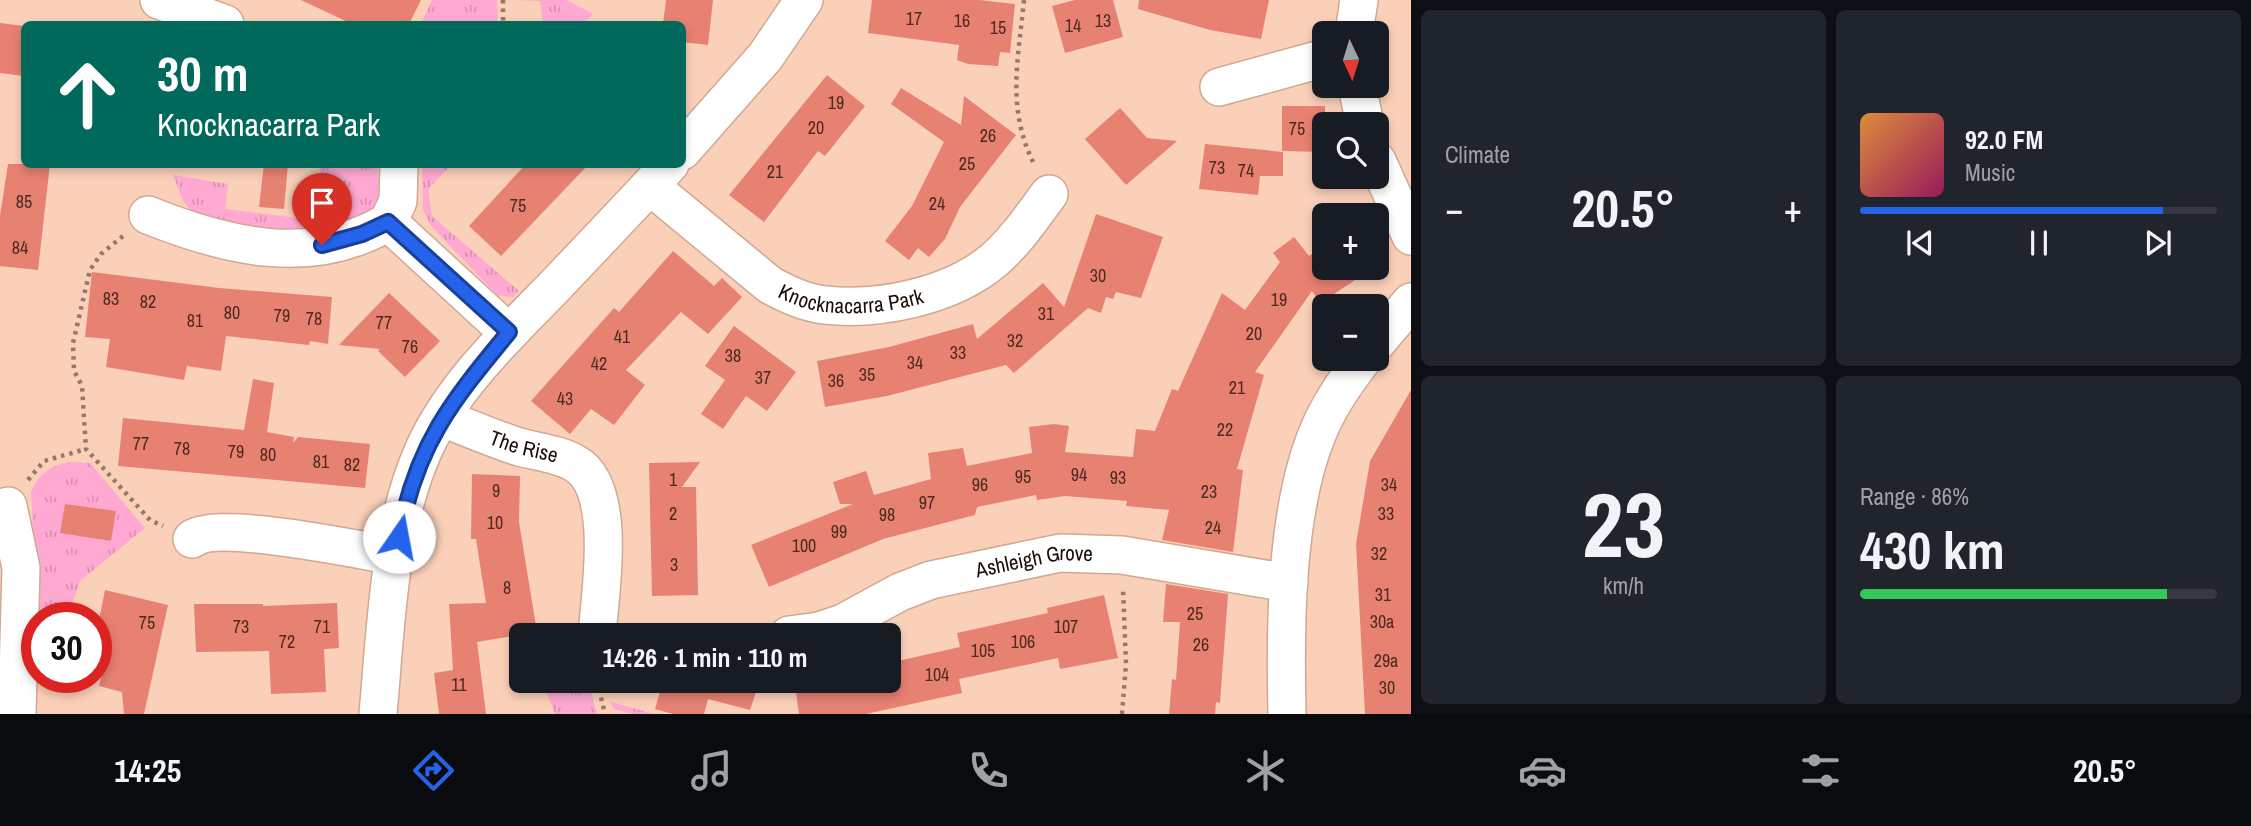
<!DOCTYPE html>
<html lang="en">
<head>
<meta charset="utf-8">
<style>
	:root { --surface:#171b24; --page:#20242c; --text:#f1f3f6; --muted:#9ea1a6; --line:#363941; --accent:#2563eb }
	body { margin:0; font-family:"Archivo Narrow",sans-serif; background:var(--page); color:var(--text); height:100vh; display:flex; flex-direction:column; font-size:26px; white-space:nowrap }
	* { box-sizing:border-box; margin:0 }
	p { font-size:23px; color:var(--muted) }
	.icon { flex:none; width:38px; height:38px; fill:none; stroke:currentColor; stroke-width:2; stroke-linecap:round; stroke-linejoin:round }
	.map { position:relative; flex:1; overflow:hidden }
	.panel { display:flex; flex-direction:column; gap:10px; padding:10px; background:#0d0f14; width:840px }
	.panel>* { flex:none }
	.guide { position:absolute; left:21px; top:21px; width:665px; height:147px; border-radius:10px; box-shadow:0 4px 10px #0003; background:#00695c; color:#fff; overflow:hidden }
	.needle { width:46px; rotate:176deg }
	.buttons { position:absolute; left:1312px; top:21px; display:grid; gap:14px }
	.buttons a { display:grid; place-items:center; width:77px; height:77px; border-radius:10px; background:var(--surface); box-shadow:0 4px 10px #0003; font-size:35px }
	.speed { position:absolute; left:21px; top:602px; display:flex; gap:14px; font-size:35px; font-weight:700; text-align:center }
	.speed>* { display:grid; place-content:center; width:91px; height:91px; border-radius:50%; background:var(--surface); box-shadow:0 4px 10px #0003; line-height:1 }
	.speed .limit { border:10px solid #d22; background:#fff; color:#111 }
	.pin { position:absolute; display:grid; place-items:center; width:60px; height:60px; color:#fff; margin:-72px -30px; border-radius:50% 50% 50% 0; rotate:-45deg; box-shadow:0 0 7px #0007 }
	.pin .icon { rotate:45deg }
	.me { position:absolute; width:77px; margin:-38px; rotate:12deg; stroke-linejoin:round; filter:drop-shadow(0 0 5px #0008) }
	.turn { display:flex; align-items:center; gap:24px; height:147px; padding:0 21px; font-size:32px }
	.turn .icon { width:91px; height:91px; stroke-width:2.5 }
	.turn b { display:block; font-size:49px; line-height:60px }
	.big { font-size:52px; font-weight:700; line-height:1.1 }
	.panel .card { flex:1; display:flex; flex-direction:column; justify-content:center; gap:10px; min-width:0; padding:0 24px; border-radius:10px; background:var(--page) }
	.panel .dial { align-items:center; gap:0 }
	.dial b { font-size:91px; line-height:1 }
	.song { display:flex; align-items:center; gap:21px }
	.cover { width:84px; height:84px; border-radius:10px; background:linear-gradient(135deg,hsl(30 70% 55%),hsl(330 70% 35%)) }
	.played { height:7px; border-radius:4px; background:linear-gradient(90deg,var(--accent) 85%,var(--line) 85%) }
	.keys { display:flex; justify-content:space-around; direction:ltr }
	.heat { display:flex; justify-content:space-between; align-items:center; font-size:38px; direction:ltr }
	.charge { height:10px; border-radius:5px; background:linear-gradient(90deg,#34c759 86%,var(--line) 0) }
	.panel .tiles { flex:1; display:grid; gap:10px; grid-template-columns:repeat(2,1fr) }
	.trip { position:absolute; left:509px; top:623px; width:392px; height:70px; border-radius:10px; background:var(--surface); box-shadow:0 4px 10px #0003; font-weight:700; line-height:70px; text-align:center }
	.menu { display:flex; height:112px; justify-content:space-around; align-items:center; background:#090b0e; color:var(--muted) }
	.menu .icon { width:49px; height:49px }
	.menu .current { color:var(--accent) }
	.menu b { font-size:32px; color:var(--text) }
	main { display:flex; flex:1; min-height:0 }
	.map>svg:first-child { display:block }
	.grass { fill:url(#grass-tufts) }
	.building { fill:#e78172 }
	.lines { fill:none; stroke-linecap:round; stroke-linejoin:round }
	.street-casing { stroke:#d1a892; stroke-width:40 }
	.path { stroke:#967868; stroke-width:4.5; stroke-dasharray:3.5 5; stroke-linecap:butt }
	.street { stroke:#fff; stroke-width:37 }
	.route-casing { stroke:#184099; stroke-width:18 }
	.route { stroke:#2563eb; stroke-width:12 }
	.labels { text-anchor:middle; stroke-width:7; stroke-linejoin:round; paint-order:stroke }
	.number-label { font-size:18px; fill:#4e2a21 }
	.street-label { font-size:21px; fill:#1b0d06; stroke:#fbd0b9 }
</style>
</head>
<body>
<main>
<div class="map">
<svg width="1411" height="714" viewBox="0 0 1411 714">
	<defs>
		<pattern id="grass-tufts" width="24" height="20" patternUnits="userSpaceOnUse" patternTransform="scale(1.75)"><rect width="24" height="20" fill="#ffa9d2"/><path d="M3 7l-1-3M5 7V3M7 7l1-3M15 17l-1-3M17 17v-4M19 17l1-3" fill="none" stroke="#da90b3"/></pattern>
	</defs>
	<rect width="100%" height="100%" fill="#fbd0b9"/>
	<g class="grass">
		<polygon points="432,0 497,0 498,22 421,24"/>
		<polygon points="512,0 567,0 593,14 584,24 543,24 540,1"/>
		<polygon points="321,165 377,165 379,189 376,212 322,229 252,233 194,214 183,201 173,175 228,184 225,209 314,220"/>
		<polygon points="422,165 451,165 428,189 432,216 519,291 513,297 497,295 431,226 423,210"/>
		<path d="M68 462 90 463 145 528 80 581 67 618H38L31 492C40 473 48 467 68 462Z"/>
		<polygon points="542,681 591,692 597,714 555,714"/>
		<polygon points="610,701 615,703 654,714 632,714 614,709"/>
	</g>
	<g class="building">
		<polygon points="301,0 421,0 409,24 352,24"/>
		<polygon points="666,0 713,0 708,45 682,42 682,24 663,24"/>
		<polygon points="872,0 979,0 1015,4 1010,53 1000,52 998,66 968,64 957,60 959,45 868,33"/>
		<polygon points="1075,0 1113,0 1123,37 1065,53 1052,6"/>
		<polygon points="1139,0 1269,0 1261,39 1210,30 1138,9"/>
		<polygon points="0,23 24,26 24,76 0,73"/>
		<polygon points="827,75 865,106 825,156 818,151 764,222 729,195"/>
		<polygon points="901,88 961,125 964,96 1016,135 960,207 945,239 929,257 918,248 909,260 885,241 912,206 944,142 891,104"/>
		<polygon points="1282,106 1325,106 1325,152 1282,151"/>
		<polygon points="1120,108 1147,138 1177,141 1126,185 1085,139"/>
		<polygon points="1205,144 1283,152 1283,176 1260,176 1258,195 1199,189"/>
		<polygon points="8,164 50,164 38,270 0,266 0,216"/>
		<polygon points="264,164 288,164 284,209 259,207"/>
		<polygon points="526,164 589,164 501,256 469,226"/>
		<polygon points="1096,214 1163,237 1141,298 1116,292 1113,299 1106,297 1101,313 1088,308 1014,373 1006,365 887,396 825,407 817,361 889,347 973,324 977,339 1043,283 1064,307"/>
		<polygon points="1294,237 1309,256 1325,245 1325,268 1373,268 1325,300 1325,310 1312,291 1255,372 1264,375 1237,469 1243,470 1233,552 1162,540 1169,510 1126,506 1127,501 1065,496 1037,500 1036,495 977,507 975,515 883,539 769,587 751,545 853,504 840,504 833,482 866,471 874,495 931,479 928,453 963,448 967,466 1032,453 1029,427 1054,424 1069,426 1065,452 1133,457 1136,429 1155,431 1172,389 1178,391 1222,293 1245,310 1280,262 1273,253"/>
		<polygon points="673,251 714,286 722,278 742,297 708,334 681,312 626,370 645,385 614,425 591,409 570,434 531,401 614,308 619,312"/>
		<polygon points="92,272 219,288 332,297 328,344 310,341 309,345 226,336 221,371 187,366 184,380 106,367 110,339 85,337"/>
		<polygon points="389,293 440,341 405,377 378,351 380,349 339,345"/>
		<polygon points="734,326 796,372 767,411 746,396 723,429 701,414 725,380 705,366"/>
		<polygon points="253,379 274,383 267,432 294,437 293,443 298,437 370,444 365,488 118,466 123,418 244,430"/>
		<polygon points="1411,390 1411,714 1365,714 1356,544 1370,461"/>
		<polygon points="700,462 682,487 696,487 698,595 652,596 649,463"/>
		<polygon points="472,474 520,476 519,522 537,632 477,642 486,714 439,714 434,673 453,670 449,604 486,603 476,539 471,539"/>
		<polygon points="65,504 116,511 111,541 60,533"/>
		<polygon points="1166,584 1228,594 1220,703 1216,702 1215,714 1169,714 1172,679 1176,680 1180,622 1163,622"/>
		<polygon points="105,590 168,605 144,714 124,714 122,692 99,686 111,638 96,635"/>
		<polygon points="1104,595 1118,658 1060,669 1058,658 959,679 962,693 866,714 799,714 795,685 889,681 889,663 960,647 957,633 1048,613 1047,608"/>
		<polygon points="337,603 339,648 324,649 326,692 271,694 269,651 196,652 194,604 263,604 263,606"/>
		<polygon points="679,628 705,635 677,635"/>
		<polygon points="663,681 738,681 758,686 750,710 708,699 704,714 673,714 655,709"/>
	</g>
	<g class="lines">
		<g class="street-casing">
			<g id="street">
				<polyline points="159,0 225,24"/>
				<polyline points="1354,33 1359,0"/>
				<polyline points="1357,86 1365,124"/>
				<polyline points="1219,87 1325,58"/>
				<polyline points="682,151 765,57 804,0"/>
				<polyline points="1377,161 1411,236"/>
				<polyline points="399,164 398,201 388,222 509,333"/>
				<path id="s1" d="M650 186 770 285C787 294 805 303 825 305 879 311 952 296 994 260 1015 242 1032 217 1049 194"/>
				<path d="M148 215C225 246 311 268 388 222"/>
				<polyline points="1377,342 1411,302"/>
				<path id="s2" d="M443 418C468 428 494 439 519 447 538 452 560 454 576 464 618 489 600 594 597 635"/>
				<polyline points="8,506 21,568 17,714"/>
				<path d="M192 539C218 520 359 550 395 556"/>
				<path id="s3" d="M789 635 819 631 843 623 900 592 931 580 1060 553 1122 555 1289 583"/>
				<path d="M378 714C386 627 388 529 424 449 452 387 507 335 553 288 592 247 631 206 670 164"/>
				<path d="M1287 714C1285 629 1285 511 1318 432 1329 405 1345 382 1363 359"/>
			</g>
		</g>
		<g class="path">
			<polyline points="503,0 503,24"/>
			<path d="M1024 0C1018 62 1006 109 1035 166"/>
			<polyline points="123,236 101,254 90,270 73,343 74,371 82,386 86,449 150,520 163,526"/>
			<polyline points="28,480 44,461 86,449"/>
			<polyline points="597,681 605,714"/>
			<polyline points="1122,714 1126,664 1123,589"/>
		</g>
		<use href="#street" class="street"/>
	</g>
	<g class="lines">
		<g class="route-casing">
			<path id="route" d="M322 245 362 234 388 222 509 332C451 402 416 445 399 537"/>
		</g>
		<use href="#route" class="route"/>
	</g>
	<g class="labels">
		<g class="number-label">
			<text x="914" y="25">17</text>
			<text x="962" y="27">16</text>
			<text x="1103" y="27">13</text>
			<text x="1073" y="32">14</text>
			<text x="998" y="34">15</text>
			<text x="836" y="109">19</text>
			<text x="816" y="134">20</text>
			<text x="1297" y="135">75</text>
			<text x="988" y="142">26</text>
			<text x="967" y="170">25</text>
			<text x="1217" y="174">73</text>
			<text x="1246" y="177">74</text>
			<text x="775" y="178">21</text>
			<text x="24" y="208">85</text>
			<text x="937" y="210">24</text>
			<text x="518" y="212">75</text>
			<text x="20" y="254">84</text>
			<text x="1098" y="282">30</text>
			<text x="111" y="305">83</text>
			<text x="1279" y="306">19</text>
			<text x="148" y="308">82</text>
			<text x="232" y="319">80</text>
			<text x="1046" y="320">31</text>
			<text x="282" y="322">79</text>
			<text x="314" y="325">78</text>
			<text x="195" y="327">81</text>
			<text x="384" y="329">77</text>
			<text x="1254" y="340">20</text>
			<text x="622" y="343">41</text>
			<text x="1015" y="347">32</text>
			<text x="410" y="353">76</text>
			<text x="958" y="359">33</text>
			<text x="733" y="362">38</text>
			<text x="915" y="369">34</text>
			<text x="599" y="370">42</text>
			<text x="867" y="381">35</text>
			<text x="763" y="384">37</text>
			<text x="836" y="387">36</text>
			<text x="1237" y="394">21</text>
			<text x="565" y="405">43</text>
			<text x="1225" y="436">22</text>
			<text x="141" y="450">77</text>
			<text x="182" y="455">78</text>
			<text x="236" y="458">79</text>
			<text x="268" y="461">80</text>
			<text x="321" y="468">81</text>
			<text x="352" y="471">82</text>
			<text x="1079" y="481">94</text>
			<text x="1023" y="483">95</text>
			<text x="1118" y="484">93</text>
			<text x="673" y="486">1</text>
			<text x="980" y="491">96</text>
			<text x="1389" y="491">34</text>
			<text x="496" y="497">9</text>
			<text x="1209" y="498">23</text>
			<text x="927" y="509">97</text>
			<text x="673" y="520">2</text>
			<text x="1386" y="520">33</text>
			<text x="887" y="521">98</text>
			<text x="495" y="529">10</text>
			<text x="1213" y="534">24</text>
			<text x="839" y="538">99</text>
			<text x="804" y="552">100</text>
			<text x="1379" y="560">32</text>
			<text x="674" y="571">3</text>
			<text x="507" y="594">8</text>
			<text x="1383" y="601">31</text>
			<text x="1195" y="620">25</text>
			<text x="1382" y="628">30a</text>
			<text x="147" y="629">75</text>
			<text x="241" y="633">73</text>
			<text x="322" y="633">71</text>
			<text x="1066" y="633">107</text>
			<text x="287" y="648">72</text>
			<text x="1023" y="648">106</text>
			<text x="1201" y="651">26</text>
			<text x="983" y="657">105</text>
			<text x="1386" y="667">29a</text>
			<text x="937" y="681">104</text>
			<text x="459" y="691">11</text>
			<text x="1387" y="694">30</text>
		</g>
		<g class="street-label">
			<text dy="7" stroke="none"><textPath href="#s1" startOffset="240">Knocknacarra Park</textPath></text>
			<text dy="7" stroke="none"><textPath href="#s2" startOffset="86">The Rise</textPath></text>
			<text dy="7" stroke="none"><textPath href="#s3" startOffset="259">Ashleigh Grove</textPath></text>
		</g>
	</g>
</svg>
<div class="buttons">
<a><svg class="needle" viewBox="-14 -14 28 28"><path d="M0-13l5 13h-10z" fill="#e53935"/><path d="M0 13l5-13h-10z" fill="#9ea1a6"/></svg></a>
<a><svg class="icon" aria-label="search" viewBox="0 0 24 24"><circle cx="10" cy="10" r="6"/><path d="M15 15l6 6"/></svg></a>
<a>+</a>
<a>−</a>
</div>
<div class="speed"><div class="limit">30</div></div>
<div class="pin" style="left:322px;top:245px;background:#d93025"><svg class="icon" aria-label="arrive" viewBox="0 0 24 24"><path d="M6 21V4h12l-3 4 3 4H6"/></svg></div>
<svg class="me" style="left:399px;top:537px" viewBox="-20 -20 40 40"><circle r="19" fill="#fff"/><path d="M0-13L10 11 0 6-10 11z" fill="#2563eb"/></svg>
<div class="trip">14:26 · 1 min · 110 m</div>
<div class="guide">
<div class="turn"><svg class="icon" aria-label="ahead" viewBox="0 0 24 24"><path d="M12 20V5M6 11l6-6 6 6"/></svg><div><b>30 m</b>Knocknacarra Park</div></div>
</div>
</div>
<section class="panel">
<div class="tiles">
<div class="card"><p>Climate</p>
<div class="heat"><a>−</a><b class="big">20.5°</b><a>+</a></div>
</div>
<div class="card">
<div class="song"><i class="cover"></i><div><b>92.0 FM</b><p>Music</p></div></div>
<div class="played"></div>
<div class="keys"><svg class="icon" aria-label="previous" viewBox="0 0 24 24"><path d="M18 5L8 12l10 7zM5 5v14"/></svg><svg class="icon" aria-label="pause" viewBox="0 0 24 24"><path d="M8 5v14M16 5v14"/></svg><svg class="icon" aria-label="next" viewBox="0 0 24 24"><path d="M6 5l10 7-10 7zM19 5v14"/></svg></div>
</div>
<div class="card dial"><b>23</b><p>km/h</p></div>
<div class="card"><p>Range · 86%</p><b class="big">430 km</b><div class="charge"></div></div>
</div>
</section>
</main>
<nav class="menu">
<b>14:25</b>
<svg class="icon current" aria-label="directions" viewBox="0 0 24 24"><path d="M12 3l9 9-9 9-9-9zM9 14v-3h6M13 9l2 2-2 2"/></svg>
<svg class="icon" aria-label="music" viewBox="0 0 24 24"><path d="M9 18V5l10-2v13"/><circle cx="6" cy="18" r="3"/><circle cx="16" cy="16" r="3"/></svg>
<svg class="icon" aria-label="phone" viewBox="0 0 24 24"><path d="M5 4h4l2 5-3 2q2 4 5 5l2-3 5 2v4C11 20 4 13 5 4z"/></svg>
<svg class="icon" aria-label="climate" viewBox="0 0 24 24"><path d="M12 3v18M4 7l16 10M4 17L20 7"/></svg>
<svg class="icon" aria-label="car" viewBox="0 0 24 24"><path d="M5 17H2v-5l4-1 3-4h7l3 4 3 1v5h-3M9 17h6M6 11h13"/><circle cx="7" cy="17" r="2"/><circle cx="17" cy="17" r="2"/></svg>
<svg class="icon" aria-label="filters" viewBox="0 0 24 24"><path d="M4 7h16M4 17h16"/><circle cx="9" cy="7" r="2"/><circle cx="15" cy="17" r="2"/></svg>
<b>20.5°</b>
</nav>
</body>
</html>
